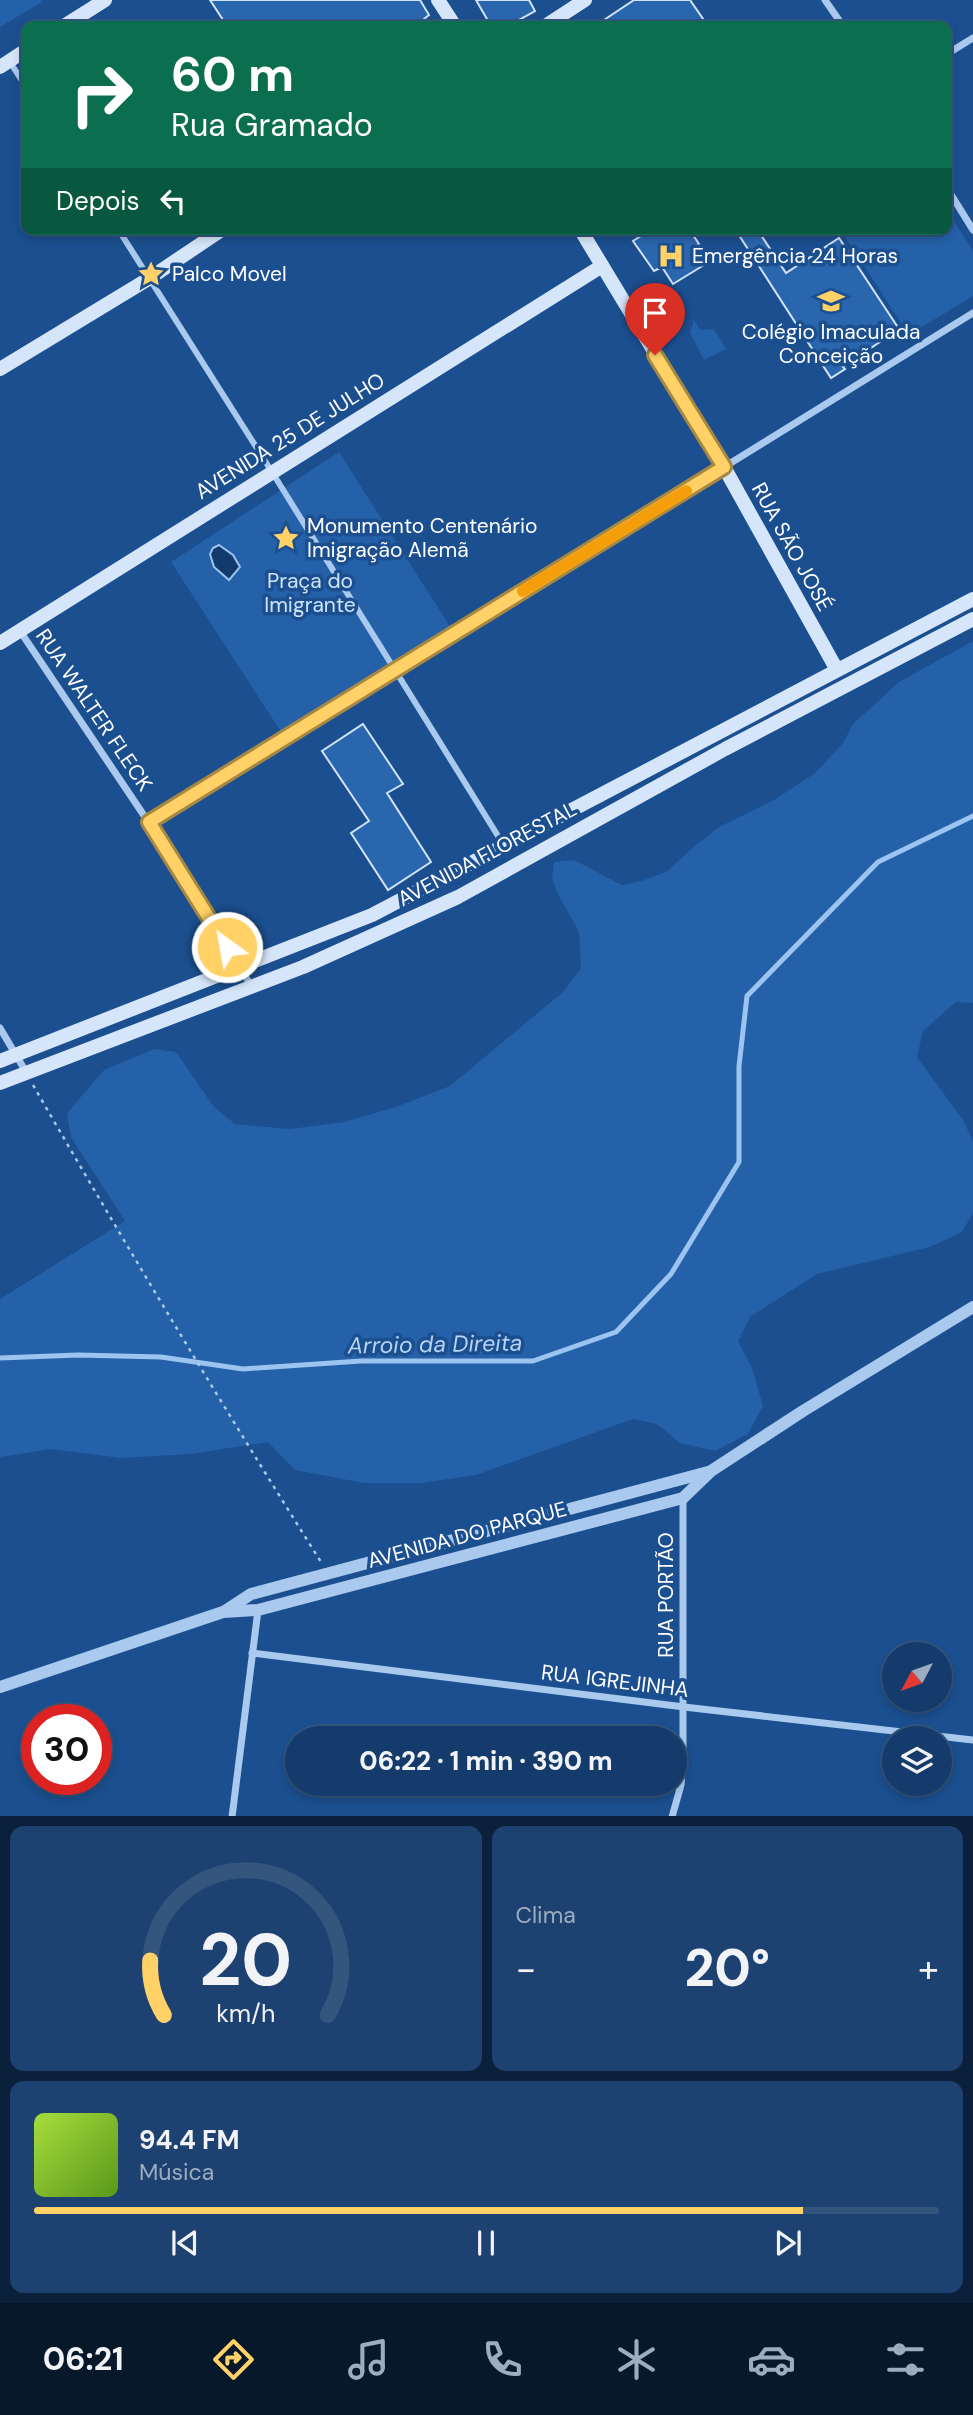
<!DOCTYPE html>
<html lang="pt">
<head>
<meta charset="utf-8">
<style>
	:root { --surface:#143b6b; --page:#1d4271; --text:#f1f3f6; --muted:#9dadc1; --line:#33557e; --accent:#ffd166 }
	body { margin:0; font-family:"DM Sans",sans-serif; background:var(--page); color:var(--text); height:100vh; display:flex; flex-direction:column; font-size:26px; white-space:nowrap }
	* { box-sizing:border-box; margin:0 }
	p { font-size:23px; color:var(--muted) }
	.icon { flex:none; width:38px; height:38px; fill:none; stroke:currentColor; stroke-width:2; stroke-linecap:round; stroke-linejoin:round }
	.map { position:relative; height:1816px; overflow:hidden }
	.sheet { display:flex; flex-direction:column; gap:10px; padding:10px; background:#0b203b; flex:1 }
	.sheet>* { flex:none }
	.guide { position:absolute; left:21px; top:21px; width:931px; height:214px; border-radius:14px; box-shadow:0 4px 10px #0003,0 0 0 2px var(--line); background:#0b6e4f; color:#fff; overflow:hidden }
	.needle { width:46px; rotate:229deg }
	.tools { position:absolute; left:882px; top:1642px; display:grid; gap:14px }
	.tools a { display:grid; place-items:center; width:70px; height:70px; border-radius:50%; background:var(--surface); box-shadow:0 4px 10px #0003,0 0 0 2px var(--line); font-size:35px }
	.speed { position:absolute; left:21px; top:1704px; display:flex; gap:14px; font-size:35px; font-weight:700; text-align:center }
	.speed>* { display:grid; place-content:center; width:91px; height:91px; border-radius:50%; background:var(--surface); box-shadow:0 4px 10px #0003,0 0 0 2px var(--line); line-height:1 }
	.speed .limit { border:10px solid #d22; background:#fff; color:#111 }
	.pin { position:absolute; display:grid; place-items:center; width:60px; height:60px; color:#fff; margin:-72px -30px; border-radius:50% 50% 50% 0; rotate:-45deg; box-shadow:0 0 7px #0007 }
	.pin .icon { rotate:45deg }
	.me { position:absolute; width:77px; margin:-38px; rotate:328deg; stroke-linejoin:round; filter:drop-shadow(0 0 5px #0008) }
	.turn { display:flex; align-items:center; gap:24px; height:147px; padding:0 35px; font-size:32px }
	.turn .icon { width:91px; height:91px; stroke-width:2.5 }
	.turn b { display:block; font-size:49px; line-height:60px }
	.then { display:flex; align-items:center; height:66px; padding:0 35px; background:#0003; gap:14px; font-size:26px }
	.big { font-size:52px; font-weight:800; line-height:1.1 }
	.sheet .tile { flex:1; display:flex; flex-direction:column; justify-content:center; gap:10px; min-width:0; padding:0 24px; border-radius:14px; background:var(--page) }
	.sheet .dial { align-items:center; gap:0 }
	.dial svg { height:182px; overflow:visible; fill:none; stroke:var(--line); stroke-width:7; stroke-linecap:round; text-anchor:middle }
	.dial text { fill:var(--text); stroke:none }
	.song { display:flex; align-items:center; gap:21px }
	.cover { width:84px; height:84px; border-radius:10px; background:linear-gradient(135deg,hsl(80 70% 55%),hsl(90 70% 35%)) }
	.played { height:7px; border-radius:4px; background:linear-gradient(90deg,var(--accent) 85%,var(--line) 85%) }
	.keys { display:flex; justify-content:space-around; direction:ltr }
	.heat { display:flex; justify-content:space-between; align-items:center; font-size:38px; direction:ltr }
	.sheet .tiles { flex:1; display:grid; gap:10px; grid-template-columns:1fr 1fr }
	.tile:last-child { grid-column:span 2 }
	.trip { position:absolute; left:285px; top:1726px; width:402px; height:70px; border-radius:35px; background:var(--surface); box-shadow:0 4px 10px #0003,0 0 0 2px var(--line); font-weight:800; line-height:70px; text-align:center }
	.tab-bar { display:flex; height:112px; justify-content:space-around; align-items:center; background:#08182b; color:var(--muted) }
	.tab-bar .icon { width:49px; height:49px }
	.tab-bar .active { color:var(--accent) }
	.tab-bar b { font-size:32px; color:var(--text) }
	.map>svg:first-child { display:block }
	.green { fill:#2461a8 }
	.water { fill:#123a6d; stroke:#9cc4f0; stroke-width:2 }
	.lines { fill:none; stroke-linecap:round; stroke-linejoin:round }
	.stream { stroke:#9cc4f0; stroke-width:5 }
	.building { fill:#2a66ad; stroke:#cfe3fa; stroke-width:2 }
	.path { stroke:#a9c9ee; stroke-width:2.5; stroke-dasharray:3.5 5; stroke-linecap:butt }
	.pedestrian { stroke:#a9c9ee; stroke-width:6 }
	.minor { stroke:#a9c9ee; stroke-width:7 }
	.tertiary { stroke:#a9c9ee; stroke-width:12 }
	.secondary { stroke:#d6e6fa; stroke-width:14 }
	.route-casing { stroke:#a68842; stroke-width:18 }
	.route { stroke:#ffd166; stroke-width:12 }
	.slow { stroke:#f59e0b; stroke-width:12 }
	.labels { text-anchor:middle; stroke-width:7; stroke-linejoin:round; paint-order:stroke }
	.poi-label { font-size:21px; fill:#fff; stroke:#1b4f8f; text-anchor:start }
	.street-label { font-size:21px; fill:#fff; stroke:#1b4f8f }
	.park-label { font-size:21px; fill:#cfe3fa; stroke:#1b4f8f }
	.water-label { font-size:23px; font-style:italic; fill:#b5d3f5; stroke:#1b4f8f }
</style>
</head>
<body>
<div class="map">
<svg width="973" height="1817" viewBox="0 0 973 1817">
	<rect width="100%" height="100%" fill="#1b4f8f"/>
	<g class="green">
		<polygon points="0,0 41,0 42,2 0,27"/>
		<polygon points="947,210 973,251 973,296 909,335 840,229 947,229"/>
		<polygon points="694,320 700,330 714,329 726,349 704,360 690,333"/>
		<polygon points="339,452 451,628 283,735 171,562"/>
		<polygon points="973,641 973,1003 956,1002 923,1031 917,1057 963,1120 973,1141 973,1213 962,1232 930,1247 817,1274 750,1317 738,1341 752,1368 763,1406 748,1434 715,1451 680,1443 657,1424 633,1419 476,1475 422,1483 364,1483 295,1470 268,1442 191,1454 121,1458 51,1449 0,1457 0,1299 125,1221 71,1137 67,1113 104,1070 154,1049 176,1052 214,1107 235,1124 290,1129 344,1122 396,1107 450,1086 563,992 581,968 579,932 559,896 552,879 554,862 574,860 622,885 641,881 666,872 696,845 719,827 774,800 815,773 843,743 853,724 899,682"/>
	</g>
	<polygon class="water" points="219,545 233,555 240,567 229,580 214,567 210,554 213,548"/>
	<g class="lines">
		<polyline class="stream" points="0,1358 78,1355 161,1357 243,1369 361,1361 533,1361 616,1332 671,1274 739,1162 739,1066 747,996 878,862 973,816"/>
	</g>
	<g class="building">
		<polygon points="210,0 420,0 429,15 424,19 424,26 227,26"/>
		<polygon points="476,0 529,0 535,11 508,26 491,26"/>
		<polygon points="634,0 690,0 708,26 595,26"/>
		<polygon points="652,229 689,229 699,244 693,248 704,265 673,284 662,267 654,271 633,241"/>
		<polygon points="735,229 757,229 786,273 839,238 899,329 843,367 845,369 831,378"/>
		<polygon points="363,724 403,784 387,793 431,862 388,890 351,833 369,821 322,751"/>
	</g>
	<g class="lines">
		<path class="path" d="M33 1085C126 1246 222 1405 321 1562"/>
		<g class="pedestrian">
			<polyline points="10,62 26,87"/>
			<polyline points="118,229 272,472 503,844"/>
		</g>
		<g class="minor">
			<polyline points="825,0 843,26"/>
			<polyline points="947,54 973,38"/>
			<polyline points="947,188 973,230"/>
			<polyline points="20,631 149,823 252,987"/>
			<polyline points="149,823 973,313"/>
			<polyline points="0,1028 26,1072"/>
			<polyline points="252,1653 684,1707 973,1740"/>
			<polyline points="232,1817 258,1610"/>
			<polyline points="672,1817 681,1785 683,1761 683,1498"/>
		</g>
		<g class="tertiary">
			<polyline points="225,1611 251,1594 708,1472"/>
			<polyline points="0,1687 223,1612 258,1610 683,1498 711,1471 803,1411 973,1307"/>
		</g>
		<g class="secondary">
			<polyline points="438,0 455,26"/>
			<polyline points="64,26 105,0"/>
			<polyline points="545,26 585,0"/>
			<polyline points="0,67 26,50"/>
			<polyline points="580,229 724,467 837,670"/>
			<polyline points="0,369 150,278 223,229"/>
			<polyline points="0,643 602,266"/>
			<polyline points="0,1061 372,915 973,599"/>
			<polyline points="0,1083 303,967 458,897 725,749 973,619"/>
		</g>
	</g>
	<g class="lines">
		<g class="route-casing">
			<polyline id="route" points="227,947 149,822 724,467 655,355"/>
		</g>
		<use href="#route" class="route"/>
		<polyline class="slow" points="523,591 686,491"/>
	</g>
	<defs>
		<g id="hospital-bare" transform="scale(2.1)"><path d="M-5-5h3v3.5h4V-5h3V5h-3V1.5h-4V5h-3Z" fill="#ffd166" stroke="#1b4f8f" stroke-width="2.5" paint-order="stroke"/></g>
		<g id="sight-bare" transform="scale(2.1)"><path d="M0-6L1.8-2.2L6-1.7L2.9 1.2L3.7 5.4L0 3.3L-3.7 5.4L-2.9 1.2L-6-1.7L-1.8-2.2Z" fill="#ffd166" stroke="#1b4f8f" stroke-width="2.5" paint-order="stroke"/></g>
		<g id="school-bare" transform="scale(2.1)"><path d="M0-5L7-2L0 1L-7-2ZM-4 1L0 2.5L4 1V4Q0 6-4 4Z" fill="#ffd166" stroke="#1b4f8f" stroke-width="2.5" paint-order="stroke"/></g>
	</defs>
	<g fill-rule="evenodd">
		<use href="#hospital-bare" x="671" y="256"/>
		<use href="#sight-bare" x="151" y="274"/>
		<use href="#school-bare" x="831" y="301"/>
		<use href="#sight-bare" x="286" y="538"/>
	</g>
	<g class="labels">
		<g class="poi-label">
			<text x="692" y="263">Emergência 24 Horas</text>
			<text x="172" y="281">Palco Movel</text>
			<text x="831" y="339" text-anchor="middle">Colégio Imaculada<tspan x="831" dy="24">Conceição</tspan></text>
			<text x="307" y="533">Monumento Centenário<tspan x="307" dy="24">Imigração Alemã</tspan></text>
		</g>
		<g class="street-label">
			<text transform="translate(290 436) rotate(-32)" y="7">AVENIDA 25 DE JULHO</text>
			<text transform="translate(792 547) rotate(61)" y="7">RUA SÃO JOSÉ</text>
			<text transform="translate(94 710) rotate(56)" y="7">RUA WALTER FLECK</text>
			<text transform="translate(487 854) rotate(-28)" y="7">AVENIDA FLORESTAL</text>
			<text transform="translate(467 1535) rotate(-15)" y="7">AVENIDA DO PARQUE</text>
			<text transform="translate(666 1595) rotate(-90)" y="7">RUA PORTÃO</text>
			<text transform="translate(615 1681) rotate(7)" y="7">RUA IGREJINHA</text>
		</g>
		<g class="park-label">
			<text x="310" y="588">Praça do<tspan x="310" dy="24">Imigrante</tspan></text>
		</g>
		<g class="water-label">
			<text transform="translate(435 1344) rotate(-1)" y="8">Arroio da Direita</text>
		</g>
	</g>
</svg>
<div class="tools">
<a><svg class="needle" viewBox="-14 -14 28 28"><path d="M0-13l5 13h-10z" fill="#e53935"/><path d="M0 13l5-13h-10z" fill="#9dadc1"/></svg></a>
<a><svg class="icon" aria-label="layers" viewBox="0 0 24 24"><path d="M12 4l9 5-9 5-9-5zM3 14l9 5 9-5"/></svg></a>
</div>
<div class="speed"><div class="limit">30</div></div>
<div class="pin" style="left:655px;top:355px;background:#d93025"><svg class="icon" aria-label="arrive" viewBox="0 0 24 24"><path d="M6 21V4h12l-3 4 3 4H6"/></svg></div>
<svg class="me" style="left:227px;top:947px" viewBox="-20 -20 40 40"><circle r="17" fill="#ffd166" stroke="#fff" stroke-width="3"/><path d="M0-11L8 9 0 5-8 9z" fill="#fff"/></svg>
<div class="trip">06:22 · 1 min · 390 m</div>
<div class="guide">
<div class="turn"><svg class="icon" aria-label="right" viewBox="0 0 24 24"><path d="M7 20v-9h11M14 6l5 5-5 5"/></svg><div><b>60 m</b>Rua Gramado</div></div>
<div class="then">Depois<svg class="icon" aria-label="left" viewBox="0 0 24 24"><path d="M17 20v-9H6M10 6l-5 5 5 5"/></svg></div>
</div>
</div>
<section class="sheet">
<div class="tiles">
<div class="tile dial"><svg viewBox="0 0 100 80">
<path d="M14 69A42 42 0 1 1 86 69"/>
<path d="M14 69A42 42 0 0 1 8 45" stroke="#ffd166"/>
<text x="50" y="56" font-size="32" font-weight="700">20</text>
<text x="50" y="72" font-size="11">km/h</text>
</svg></div>
<div class="tile"><p>Clima</p>
<div class="heat"><a>−</a><b class="big">20°</b><a>+</a></div>
</div>
<div class="tile">
<div class="song"><i class="cover"></i><div><b>94.4 FM</b><p>Música</p></div></div>
<div class="played"></div>
<div class="keys"><svg class="icon" aria-label="previous" viewBox="0 0 24 24"><path d="M18 5L8 12l10 7zM5 5v14"/></svg><svg class="icon" aria-label="pause" viewBox="0 0 24 24"><path d="M8 5v14M16 5v14"/></svg><svg class="icon" aria-label="next" viewBox="0 0 24 24"><path d="M6 5l10 7-10 7zM19 5v14"/></svg></div>
</div>
</div>
</section>
<nav class="tab-bar">
<b>06:21</b>
<svg class="icon active" aria-label="directions" viewBox="0 0 24 24"><path d="M12 3l9 9-9 9-9-9zM9 14v-3h6M13 9l2 2-2 2"/></svg>
<svg class="icon" aria-label="music" viewBox="0 0 24 24"><path d="M9 18V5l10-2v13"/><circle cx="6" cy="18" r="3"/><circle cx="16" cy="16" r="3"/></svg>
<svg class="icon" aria-label="phone" viewBox="0 0 24 24"><path d="M5 4h4l2 5-3 2q2 4 5 5l2-3 5 2v4C11 20 4 13 5 4z"/></svg>
<svg class="icon" aria-label="climate" viewBox="0 0 24 24"><path d="M12 3v18M4 7l16 10M4 17L20 7"/></svg>
<svg class="icon" aria-label="car" viewBox="0 0 24 24"><path d="M5 17H2v-5l4-1 3-4h7l3 4 3 1v5h-3M9 17h6M6 11h13"/><circle cx="7" cy="17" r="2"/><circle cx="17" cy="17" r="2"/></svg>
<svg class="icon" aria-label="filters" viewBox="0 0 24 24"><path d="M4 7h16M4 17h16"/><circle cx="9" cy="7" r="2"/><circle cx="15" cy="17" r="2"/></svg>
</nav>
</body>
</html>
